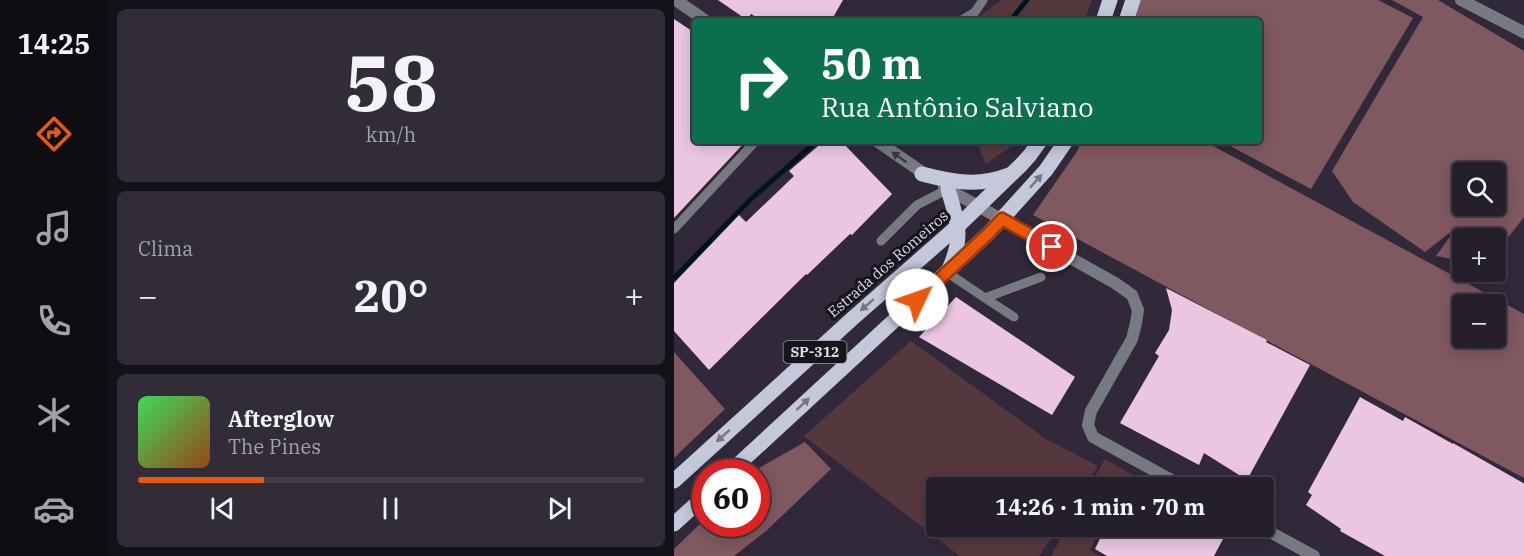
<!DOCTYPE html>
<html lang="pt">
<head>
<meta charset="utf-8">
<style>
	:root { --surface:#251f2c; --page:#312c38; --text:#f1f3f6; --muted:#a3a2a9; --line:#423d48; --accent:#ea580c }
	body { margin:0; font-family:"IBM Plex Serif",serif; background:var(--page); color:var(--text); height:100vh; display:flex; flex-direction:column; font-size:22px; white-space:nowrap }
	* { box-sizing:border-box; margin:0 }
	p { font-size:20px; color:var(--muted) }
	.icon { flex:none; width:33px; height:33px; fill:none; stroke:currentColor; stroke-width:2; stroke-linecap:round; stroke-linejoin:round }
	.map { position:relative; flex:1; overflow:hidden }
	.drawer { display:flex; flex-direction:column; gap:9px; padding:9px; background:#141118; width:566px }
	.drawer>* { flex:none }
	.guide { position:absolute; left:18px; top:18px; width:570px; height:126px; border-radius:6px; box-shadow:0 3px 15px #0003,0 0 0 2px var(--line); background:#0b6e4f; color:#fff; overflow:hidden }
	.fabs { position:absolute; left:778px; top:162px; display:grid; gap:12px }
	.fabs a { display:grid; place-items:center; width:54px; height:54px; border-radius:6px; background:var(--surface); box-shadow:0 3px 15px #0003,0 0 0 2px var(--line); font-size:30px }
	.speed { position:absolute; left:18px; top:459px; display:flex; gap:12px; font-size:30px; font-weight:700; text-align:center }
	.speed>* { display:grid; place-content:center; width:78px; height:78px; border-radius:50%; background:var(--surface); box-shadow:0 3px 15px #0003,0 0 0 2px var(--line); line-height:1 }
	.speed .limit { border:9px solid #d22; background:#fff; color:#111 }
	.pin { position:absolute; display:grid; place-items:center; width:51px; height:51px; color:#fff; margin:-26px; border:3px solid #fff; border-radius:50%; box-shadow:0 2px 6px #0007 }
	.me { position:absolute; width:66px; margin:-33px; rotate:48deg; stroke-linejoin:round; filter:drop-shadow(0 0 4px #0008) }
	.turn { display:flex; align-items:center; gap:21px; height:126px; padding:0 30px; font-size:27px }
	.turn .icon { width:78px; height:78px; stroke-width:2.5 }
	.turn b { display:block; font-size:42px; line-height:51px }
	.big { font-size:45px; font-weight:800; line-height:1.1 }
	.drawer .tile { flex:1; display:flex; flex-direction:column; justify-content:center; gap:9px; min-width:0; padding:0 21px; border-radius:9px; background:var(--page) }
	.drawer .dial { align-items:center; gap:0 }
	.dial b { font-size:78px; line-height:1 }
	.song { display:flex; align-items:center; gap:18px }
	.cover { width:72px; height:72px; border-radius:9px; background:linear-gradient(135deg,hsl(130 70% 55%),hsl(20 70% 35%)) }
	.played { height:6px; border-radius:3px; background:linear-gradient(90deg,var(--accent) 25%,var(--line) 25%) }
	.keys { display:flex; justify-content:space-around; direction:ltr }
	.heat { display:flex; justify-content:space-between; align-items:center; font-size:33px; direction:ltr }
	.trip { position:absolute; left:252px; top:477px; width:348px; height:60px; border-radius:6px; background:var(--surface); box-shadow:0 3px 15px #0003,0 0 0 2px var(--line); font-weight:800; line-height:60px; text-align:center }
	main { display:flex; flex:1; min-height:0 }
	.tab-bar { display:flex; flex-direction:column; width:108px; justify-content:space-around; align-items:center; background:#0f0c12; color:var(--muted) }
	.tab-bar .icon { width:42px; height:42px }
	.tab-bar .on { color:var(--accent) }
	.tab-bar b { font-size:27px; color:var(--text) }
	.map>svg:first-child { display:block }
	.green { fill:#55383e }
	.forest { fill:#80585f; fill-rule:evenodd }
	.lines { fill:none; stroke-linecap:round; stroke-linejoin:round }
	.stream { stroke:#001323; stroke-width:5 }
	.building { fill:#eac6e0 }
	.service { stroke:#787a83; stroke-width:9 }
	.minor { stroke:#787a83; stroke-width:12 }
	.tertiary { stroke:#787a83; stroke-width:12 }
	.primary { stroke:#c3c8da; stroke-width:15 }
	.oneway { fill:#39383f }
	.oneway2 { fill:#767784 }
	.route-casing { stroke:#983908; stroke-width:15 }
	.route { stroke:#ea580c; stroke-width:10 }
	.labels { text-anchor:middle; stroke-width:6; stroke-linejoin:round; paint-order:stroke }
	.shield { fill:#17141b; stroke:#a39fa9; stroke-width:1.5 }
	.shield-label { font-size:14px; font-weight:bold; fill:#dfdbe6 }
	.street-label { font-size:15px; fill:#dfdbe6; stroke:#17141b }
</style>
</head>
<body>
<main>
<nav class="tab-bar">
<b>14:25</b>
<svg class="icon on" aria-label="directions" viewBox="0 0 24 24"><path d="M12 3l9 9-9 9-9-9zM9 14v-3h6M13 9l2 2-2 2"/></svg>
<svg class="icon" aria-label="music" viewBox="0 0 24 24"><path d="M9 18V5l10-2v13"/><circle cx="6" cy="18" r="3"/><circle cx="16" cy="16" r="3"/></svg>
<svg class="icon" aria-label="phone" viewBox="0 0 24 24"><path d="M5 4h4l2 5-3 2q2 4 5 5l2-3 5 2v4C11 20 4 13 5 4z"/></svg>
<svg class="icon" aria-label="climate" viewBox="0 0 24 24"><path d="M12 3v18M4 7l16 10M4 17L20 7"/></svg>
<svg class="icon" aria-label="car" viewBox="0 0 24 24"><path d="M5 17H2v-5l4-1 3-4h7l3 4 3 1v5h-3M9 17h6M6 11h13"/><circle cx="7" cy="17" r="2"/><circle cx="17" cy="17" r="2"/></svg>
</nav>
<section class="drawer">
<div class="tile dial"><b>58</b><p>km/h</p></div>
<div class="tile"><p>Clima</p>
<div class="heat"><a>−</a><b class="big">20°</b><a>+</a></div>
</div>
<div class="tile">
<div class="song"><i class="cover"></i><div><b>Afterglow</b><p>The Pines</p></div></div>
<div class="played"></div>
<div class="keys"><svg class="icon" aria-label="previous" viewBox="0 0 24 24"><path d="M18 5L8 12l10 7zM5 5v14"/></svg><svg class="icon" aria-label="pause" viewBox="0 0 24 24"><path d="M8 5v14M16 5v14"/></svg><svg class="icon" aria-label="next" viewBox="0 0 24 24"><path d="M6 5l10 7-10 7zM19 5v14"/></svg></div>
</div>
</section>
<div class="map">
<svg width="851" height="556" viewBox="0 0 851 556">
	<rect width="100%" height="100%" fill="#31293a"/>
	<g class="green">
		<polygon points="328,0 418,0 410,21 299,21"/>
		<polygon points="302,141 345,141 312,164"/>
		<polygon points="237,341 372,439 424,466 410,487 262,488 262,526 385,527 365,556 286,556 130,436"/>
		<polygon points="431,459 480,487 415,487"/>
		<polygon points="394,526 427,527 416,550 425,556 377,556"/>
	</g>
	<g class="forest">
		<polygon points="465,0 704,0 739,18 637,189 547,141 585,141 585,21 458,21"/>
		<path d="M718 0H764L850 51V217L822 253V238H789V261L762 256 783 227 751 252 679 202 658 171 749 17ZM789 172H822V206H789Z"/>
		<path d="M408 141H530L850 314V478L491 286 359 215 402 153ZM789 304H822V338H789Z"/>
		<polygon points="0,352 51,409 0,458"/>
		<polygon points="131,442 157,469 92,531 60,556 0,556 0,549 31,519 32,524 82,524 82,472 80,472 85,468"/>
	</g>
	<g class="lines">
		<g class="stream">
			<polyline points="336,21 353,0"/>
			<polyline points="0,278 77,199 143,141"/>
		</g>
	</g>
	<g class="building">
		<polygon points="44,0 169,0 157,21 89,21 77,14 73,20"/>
		<polygon points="0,19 21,33 21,141 72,141 0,218"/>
		<polygon points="150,141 167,141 218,194 178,235 176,234 133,275 132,274 35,370 0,331 0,283 65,215 72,222 120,176 115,171"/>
		<polygon points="492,288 593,340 592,342 636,365 573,480 530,453 525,465 446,423 485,356 481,353 495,330 498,310"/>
		<polygon points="282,297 401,377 378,415 245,337"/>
		<polygon points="686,397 729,421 731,417 779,444 779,443 851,484 851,556 711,556 666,531 667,529 632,505 638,495 634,492"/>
		<polygon points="432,526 526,526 549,539 540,556 433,556 421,549"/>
	</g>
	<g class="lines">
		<g class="service">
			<polyline points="286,21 301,12 309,0"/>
			<polyline points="0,229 79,144"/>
			<polyline points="207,241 243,205 274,189"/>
			<polyline points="274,273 311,298 367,277"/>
			<polyline points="311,298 340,317"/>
		</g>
		<polyline class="minor" points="787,0 851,33"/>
		<g class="tertiary">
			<polyline points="2,0 32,21"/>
			<polyline points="203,141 255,177"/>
			<polyline points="270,187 441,283 458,295 464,310 462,323 458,339 417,411 414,425 419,437 512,488"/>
			<polyline points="585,526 640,556"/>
		</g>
		<g class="primary">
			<polyline points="429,21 436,0"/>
			<polyline points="452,21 459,0"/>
			<path d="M248 174C279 182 304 187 335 175"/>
			<path d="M274 189C283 221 290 235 276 267"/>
			<polyline points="56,472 315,233 372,170 392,141"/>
			<polyline points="0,481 179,318 285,225 347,165 356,155 366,141"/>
			<polyline points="0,524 32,495"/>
		</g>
	</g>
	<defs><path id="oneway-solid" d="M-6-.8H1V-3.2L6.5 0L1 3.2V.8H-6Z" transform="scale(1.5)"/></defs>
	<use class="oneway" href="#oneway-solid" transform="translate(225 157) rotate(-145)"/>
	<g class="oneway2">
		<use href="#oneway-solid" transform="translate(362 181) rotate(-48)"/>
		<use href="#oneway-solid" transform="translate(193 305) rotate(139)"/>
		<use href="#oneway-solid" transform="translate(129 404) rotate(-43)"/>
		<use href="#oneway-solid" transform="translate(49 436) rotate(138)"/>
	</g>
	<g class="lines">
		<g class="route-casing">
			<polyline id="route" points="243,300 315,233 328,219 378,247"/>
		</g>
		<use href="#route" class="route"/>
	</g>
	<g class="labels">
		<rect class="shield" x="109.5" y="341" width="63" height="22" rx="4.5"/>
		<g class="shield-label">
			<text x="141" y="357">SP-312</text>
		</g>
		<g class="street-label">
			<text transform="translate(214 264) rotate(-41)" y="5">Estrada dos Romeiros</text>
		</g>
	</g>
</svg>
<div class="fabs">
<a><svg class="icon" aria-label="search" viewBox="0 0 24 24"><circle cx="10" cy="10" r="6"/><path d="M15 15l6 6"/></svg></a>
<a>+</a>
<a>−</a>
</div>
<div class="speed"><div class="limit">60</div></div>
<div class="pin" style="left:378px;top:247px;background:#d93025"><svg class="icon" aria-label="arrive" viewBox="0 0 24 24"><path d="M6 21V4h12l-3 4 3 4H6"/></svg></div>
<svg class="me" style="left:243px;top:300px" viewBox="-20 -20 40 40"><circle r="19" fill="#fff"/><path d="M0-13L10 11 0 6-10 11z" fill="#ea580c"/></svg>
<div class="trip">14:26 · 1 min · 70 m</div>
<div class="guide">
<div class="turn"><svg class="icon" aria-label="right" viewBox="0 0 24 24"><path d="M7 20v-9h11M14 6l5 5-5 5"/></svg><div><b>50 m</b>Rua Antônio Salviano</div></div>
</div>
</div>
</main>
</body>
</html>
